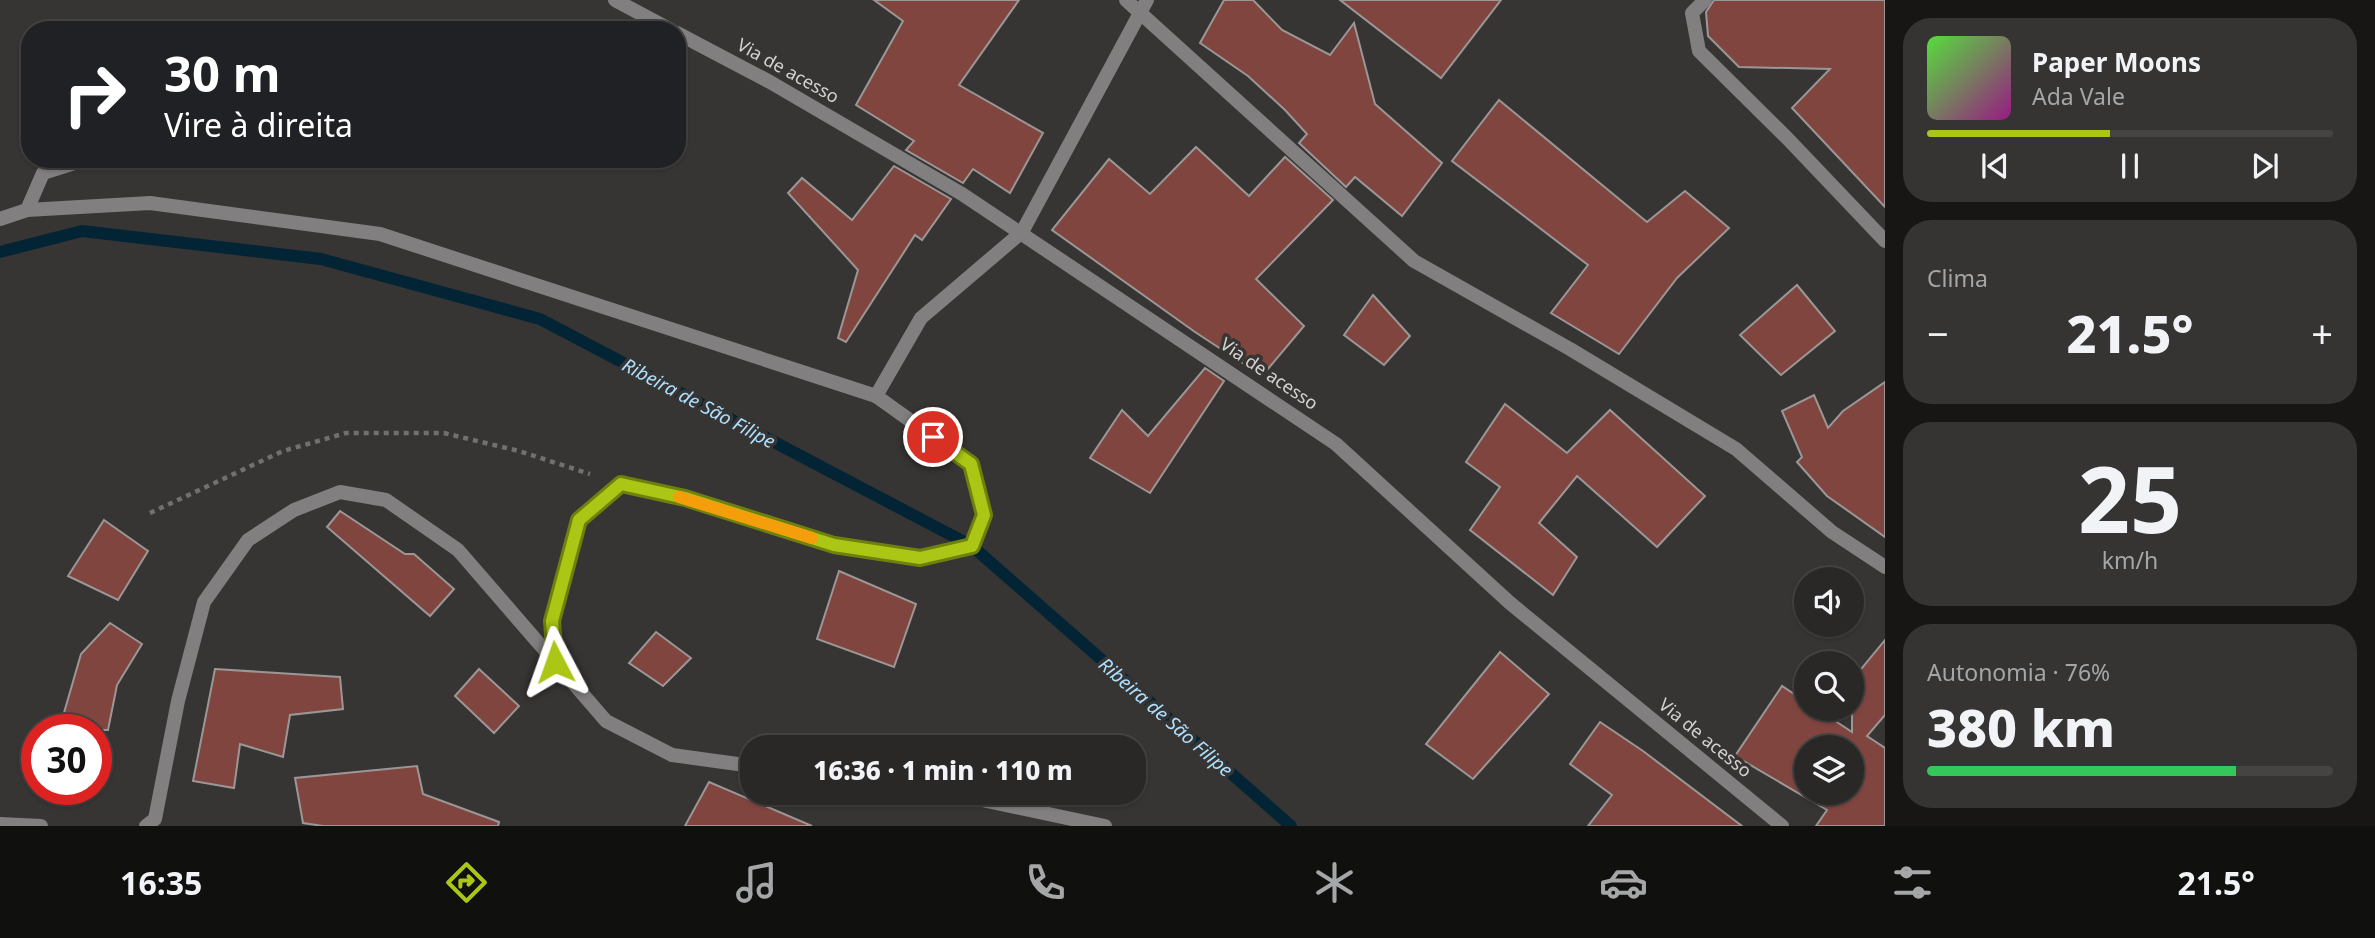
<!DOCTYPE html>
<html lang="pt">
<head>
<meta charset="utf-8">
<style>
	:root { --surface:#292826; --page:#353432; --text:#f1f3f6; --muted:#a5a6a7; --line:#454443; --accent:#abc614 }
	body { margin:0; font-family:"Noto Sans",sans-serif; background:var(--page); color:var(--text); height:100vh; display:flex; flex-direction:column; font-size:26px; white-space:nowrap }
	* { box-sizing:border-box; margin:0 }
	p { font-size:23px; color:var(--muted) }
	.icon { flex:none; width:38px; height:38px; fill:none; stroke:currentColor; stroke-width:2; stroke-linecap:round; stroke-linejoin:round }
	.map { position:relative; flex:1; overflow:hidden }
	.sheet { display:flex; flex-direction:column; gap:18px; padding:18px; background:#171615; width:490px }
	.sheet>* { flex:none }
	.guide { position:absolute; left:21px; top:21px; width:665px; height:147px; border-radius:28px; box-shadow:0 2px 5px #0004,0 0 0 2px var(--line); background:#202124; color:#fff; overflow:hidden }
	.controls { position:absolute; left:1794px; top:567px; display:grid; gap:14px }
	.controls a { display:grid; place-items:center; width:70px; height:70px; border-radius:50%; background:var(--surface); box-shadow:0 2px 5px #0004,0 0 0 2px var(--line); font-size:35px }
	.speed { position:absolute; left:21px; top:714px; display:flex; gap:14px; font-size:35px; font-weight:700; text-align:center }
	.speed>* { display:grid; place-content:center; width:91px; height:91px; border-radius:50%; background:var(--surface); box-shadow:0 2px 5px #0004,0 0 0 2px var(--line); line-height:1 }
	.speed .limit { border:10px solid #d22; background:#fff; color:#111 }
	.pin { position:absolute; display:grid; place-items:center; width:60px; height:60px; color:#fff; margin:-30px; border:4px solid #fff; border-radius:50%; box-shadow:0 2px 7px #0007 }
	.me { position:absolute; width:77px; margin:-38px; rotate:356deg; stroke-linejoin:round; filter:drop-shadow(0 0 5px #0008) }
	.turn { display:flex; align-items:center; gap:24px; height:147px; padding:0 28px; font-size:32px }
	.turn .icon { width:91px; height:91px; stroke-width:2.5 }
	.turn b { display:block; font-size:49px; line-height:60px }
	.big { font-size:52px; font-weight:800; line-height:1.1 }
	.sheet .tile { flex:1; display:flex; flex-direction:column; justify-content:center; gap:10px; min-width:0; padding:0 24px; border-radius:28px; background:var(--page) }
	.sheet .dial { align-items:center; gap:0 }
	.dial b { font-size:91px; line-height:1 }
	.song { display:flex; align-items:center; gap:21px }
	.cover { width:84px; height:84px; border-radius:10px; background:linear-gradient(135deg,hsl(110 70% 55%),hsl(310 70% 35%)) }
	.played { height:7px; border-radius:4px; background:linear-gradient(90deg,var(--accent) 45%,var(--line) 45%) }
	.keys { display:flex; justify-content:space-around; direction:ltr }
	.heat { display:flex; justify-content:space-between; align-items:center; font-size:38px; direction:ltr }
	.charge { height:10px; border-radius:5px; background:linear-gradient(90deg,#34c759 76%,var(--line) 0) }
	.trip { position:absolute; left:740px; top:735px; width:406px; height:70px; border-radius:28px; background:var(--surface); box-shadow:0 2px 5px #0004,0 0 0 2px var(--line); font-weight:800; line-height:70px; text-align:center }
	.tabs { display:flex; height:112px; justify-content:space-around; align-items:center; background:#10100f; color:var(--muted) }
	.tabs .icon { width:49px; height:49px }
	.tabs .selected { color:var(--accent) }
	.tabs b { font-size:32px; color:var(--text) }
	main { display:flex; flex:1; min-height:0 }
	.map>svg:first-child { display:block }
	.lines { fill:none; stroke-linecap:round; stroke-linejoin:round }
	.stream { stroke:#032435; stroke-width:12 }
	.building { fill:#814540; stroke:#9a9796; stroke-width:2; fill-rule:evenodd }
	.path { stroke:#72706f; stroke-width:4.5; stroke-dasharray:5 5; stroke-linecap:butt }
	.service { stroke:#817f7f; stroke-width:14 }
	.minor { stroke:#817f7f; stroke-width:14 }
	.route-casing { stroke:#6f810d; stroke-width:18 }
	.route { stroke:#abc614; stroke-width:12 }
	.slow { stroke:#f59e0b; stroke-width:12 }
	.labels { text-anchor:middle; stroke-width:7; stroke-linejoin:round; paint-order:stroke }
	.street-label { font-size:18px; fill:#d4d2d1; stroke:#373533 }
	.water-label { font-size:19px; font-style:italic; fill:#addfff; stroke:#373533 }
</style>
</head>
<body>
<main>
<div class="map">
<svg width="1885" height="826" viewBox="0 0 1885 826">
	<rect width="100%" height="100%" fill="#373533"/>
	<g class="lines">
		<polyline class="stream" points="0,252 82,231 321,259 540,319 972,546 1291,826"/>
	</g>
	<g class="building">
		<polygon points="874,0 1019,0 959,85 1043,133 1010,193 973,169 963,183 906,150 914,141 856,105 903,21"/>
		<polygon points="1224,0 1253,0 1282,30 1330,55 1354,23 1375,104 1442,163 1402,216 1355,177 1346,187 1299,143 1307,134 1285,110 1248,76 1200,43"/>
		<polygon points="1340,0 1501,0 1441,78"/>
		<polygon points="1714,0 1885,0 1885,207 1792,108 1830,69 1739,67 1708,36 1706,12"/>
		<polygon points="1499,100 1647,222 1685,191 1729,228 1677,278 1619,354 1551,313 1588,265 1452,161"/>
		<polygon points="1196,147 1249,196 1285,157 1333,200 1256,279 1304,326 1262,376 1195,332 1052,230 1109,159 1150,194"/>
		<polygon points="894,166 951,199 922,240 915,235 846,342 838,338 858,270 788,193 802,178 852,220"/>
		<polygon points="1797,285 1835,331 1781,375 1740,335"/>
		<polygon points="1373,295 1410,336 1384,365 1344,335"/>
		<polygon points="1205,368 1224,381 1150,493 1090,458 1122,410 1148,436"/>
		<polygon points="1885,382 1885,537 1827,496 1797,462 1802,457 1782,411 1814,395 1828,428 1843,411"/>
		<polygon points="1505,404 1567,453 1610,410 1705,496 1657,547 1577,476 1539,523 1577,557 1553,595 1470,530 1500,487 1466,462"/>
		<polygon points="340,511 405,554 414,554 454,589 430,616 327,527"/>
		<polygon points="104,520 148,551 118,600 68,576"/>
		<polygon points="839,571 916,604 894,667 817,639"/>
		<polygon points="110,623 142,644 117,685 108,730 59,730 81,654"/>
		<polygon points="656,632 691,658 663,686 629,663"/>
		<path d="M1885 640V715L1867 736 1885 748V826H1816L1827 810 1735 756 1782 686 1806 702V709H1817L1852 732V680ZM1806 747H1852V793H1806Z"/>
		<polygon points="1500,652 1549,694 1473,779 1426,744"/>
		<polygon points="215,669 340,677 343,709 290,715 283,757 240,744 234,788 193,781"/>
		<polygon points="479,669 519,706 494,733 455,696"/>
		<polygon points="1600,722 1643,751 1742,826 1588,826 1612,795 1570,764"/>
		<polygon points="417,766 423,794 499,822 498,826 323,826 303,823 295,778"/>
		<polygon points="709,782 812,826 685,826"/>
	</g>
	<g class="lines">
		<polyline class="path" points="150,513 283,451 346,433 444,433 519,451 590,474"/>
		<polyline class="service" points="1705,0 1692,13 1699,51 1787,138 1885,241"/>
		<g class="minor">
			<polyline points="615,0 671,30"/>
			<polyline points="1126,0 1414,261 1570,349 1736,449 1832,532 1885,567"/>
			<polyline points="677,33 770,82 962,194 1336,444 1510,603 1782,826"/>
			<polyline points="27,210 150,203 380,234 876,396"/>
			<polyline points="0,219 27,210 43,173 87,159"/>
			<polyline points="752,766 672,755 606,721 555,662 552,621 579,520 621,483 685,498 834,545 921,558 972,546 984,515 971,464 876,396 921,318 1022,232 1147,0"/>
			<polyline points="949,793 1105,826"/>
			<polyline points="0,824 41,826"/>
			<polyline points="146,826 155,819 178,701 204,602 248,540 294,510 340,492 386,500 458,550 555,662"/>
		</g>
	</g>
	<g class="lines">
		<g class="route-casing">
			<polyline id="route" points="555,662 552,621 579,520 621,484 685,498 834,545 920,558 972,546 984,515 971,464 933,437"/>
		</g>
		<use href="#route" class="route"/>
		<polyline class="slow" points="679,497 812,538"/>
	</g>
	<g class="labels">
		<g class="street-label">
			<text transform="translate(788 71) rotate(29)" y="6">Via de acesso</text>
			<text transform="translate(1269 374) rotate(34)" y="6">Via de acesso</text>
			<text transform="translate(1705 738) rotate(39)" y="6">Via de acesso</text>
		</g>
		<g class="water-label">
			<text transform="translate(699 403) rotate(28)" y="7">Ribeira de São Filipe</text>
			<text transform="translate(1166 717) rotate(41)" y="7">Ribeira de São Filipe</text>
		</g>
	</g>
</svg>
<div class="controls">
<a><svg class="icon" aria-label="sound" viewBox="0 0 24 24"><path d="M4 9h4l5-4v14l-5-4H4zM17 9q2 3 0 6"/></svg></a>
<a><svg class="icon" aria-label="search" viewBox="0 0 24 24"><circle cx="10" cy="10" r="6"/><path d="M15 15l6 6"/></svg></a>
<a><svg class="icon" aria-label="layers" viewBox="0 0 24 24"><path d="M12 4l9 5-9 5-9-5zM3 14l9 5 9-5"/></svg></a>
</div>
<div class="speed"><div class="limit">30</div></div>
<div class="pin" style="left:933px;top:437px;background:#d93025"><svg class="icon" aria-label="arrive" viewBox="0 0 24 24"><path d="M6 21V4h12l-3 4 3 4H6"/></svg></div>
<svg class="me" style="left:555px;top:662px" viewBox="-20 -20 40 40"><path d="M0-17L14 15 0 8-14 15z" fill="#abc614" stroke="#fff" stroke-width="4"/></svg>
<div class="trip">16:36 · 1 min · 110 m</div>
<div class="guide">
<div class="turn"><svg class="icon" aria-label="right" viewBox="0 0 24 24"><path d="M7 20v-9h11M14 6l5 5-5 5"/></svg><div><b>30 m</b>Vire à direita</div></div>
</div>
</div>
<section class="sheet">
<div class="tile">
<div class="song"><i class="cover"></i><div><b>Paper Moons</b><p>Ada Vale</p></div></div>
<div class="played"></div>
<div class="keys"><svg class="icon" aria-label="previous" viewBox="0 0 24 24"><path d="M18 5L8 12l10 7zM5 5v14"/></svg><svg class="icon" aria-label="pause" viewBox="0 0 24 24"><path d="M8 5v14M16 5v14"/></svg><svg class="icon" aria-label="next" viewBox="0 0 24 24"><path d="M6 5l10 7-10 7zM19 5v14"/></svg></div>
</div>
<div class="tile"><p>Clima</p>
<div class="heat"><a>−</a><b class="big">21.5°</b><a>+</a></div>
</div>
<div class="tile dial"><b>25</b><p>km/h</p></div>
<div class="tile"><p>Autonomia · 76%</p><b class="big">380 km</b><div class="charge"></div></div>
</section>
</main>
<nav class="tabs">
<b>16:35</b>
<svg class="icon selected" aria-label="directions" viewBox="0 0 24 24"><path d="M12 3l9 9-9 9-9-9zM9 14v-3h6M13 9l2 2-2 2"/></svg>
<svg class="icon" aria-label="music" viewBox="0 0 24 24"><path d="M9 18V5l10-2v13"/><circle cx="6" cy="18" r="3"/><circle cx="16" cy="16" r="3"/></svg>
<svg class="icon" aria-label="phone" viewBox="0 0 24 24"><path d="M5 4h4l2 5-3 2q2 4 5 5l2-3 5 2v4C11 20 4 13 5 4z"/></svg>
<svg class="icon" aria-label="climate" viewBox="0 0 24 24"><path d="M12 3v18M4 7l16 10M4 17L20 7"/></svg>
<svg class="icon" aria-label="car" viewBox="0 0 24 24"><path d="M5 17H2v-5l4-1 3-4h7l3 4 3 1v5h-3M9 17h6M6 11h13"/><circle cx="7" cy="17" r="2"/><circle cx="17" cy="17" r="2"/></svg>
<svg class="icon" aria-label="filters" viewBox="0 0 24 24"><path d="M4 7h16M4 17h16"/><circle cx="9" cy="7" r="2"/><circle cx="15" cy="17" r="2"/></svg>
<b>21.5°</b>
</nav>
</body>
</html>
